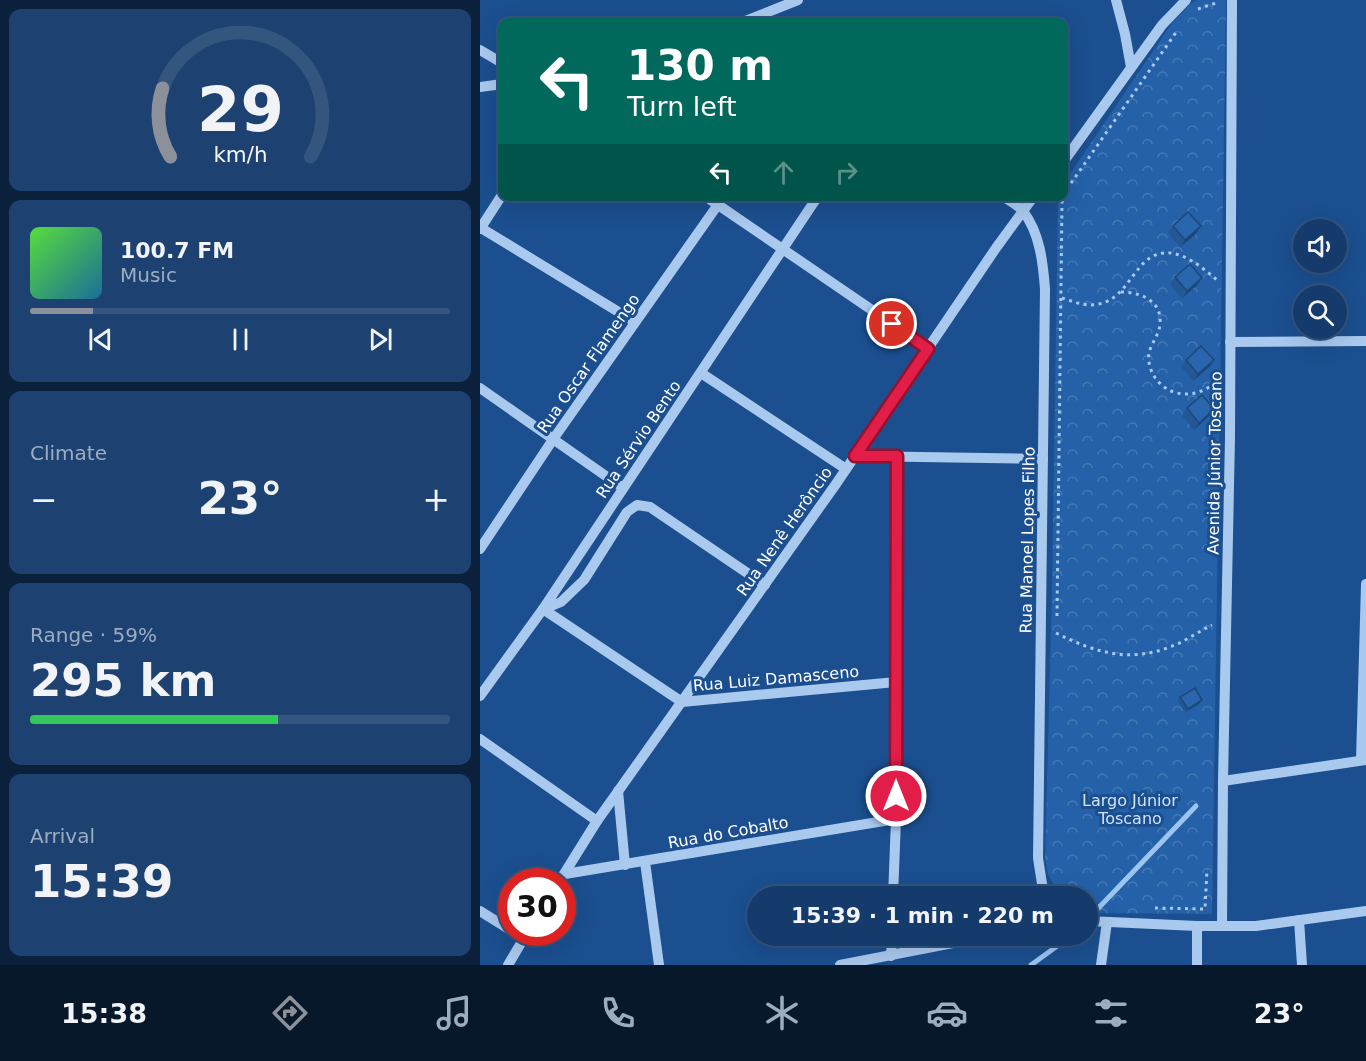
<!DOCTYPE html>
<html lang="en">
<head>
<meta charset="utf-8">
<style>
	:root { --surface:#143b6b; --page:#1d4271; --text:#f1f3f6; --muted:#9dadc1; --line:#33557e; --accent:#8c9099 }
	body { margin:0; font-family:"DejaVu Sans",sans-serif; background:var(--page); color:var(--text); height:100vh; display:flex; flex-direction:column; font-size:22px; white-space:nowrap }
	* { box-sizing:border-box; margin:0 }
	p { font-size:20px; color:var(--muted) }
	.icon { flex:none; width:33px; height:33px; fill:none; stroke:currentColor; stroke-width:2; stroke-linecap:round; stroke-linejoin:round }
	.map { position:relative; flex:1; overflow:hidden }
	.drawer { display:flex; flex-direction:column; gap:9px; padding:9px; background:#0b203b; width:480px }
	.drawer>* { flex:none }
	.banner { position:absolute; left:18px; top:18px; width:570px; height:183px; border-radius:12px; box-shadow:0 6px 24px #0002,0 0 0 2px var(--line); background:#00695c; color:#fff; overflow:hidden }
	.tools { position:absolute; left:813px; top:219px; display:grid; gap:12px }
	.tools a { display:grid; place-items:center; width:54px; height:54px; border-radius:50%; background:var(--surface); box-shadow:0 6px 24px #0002,0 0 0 2px var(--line); font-size:30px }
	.speed { position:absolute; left:18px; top:868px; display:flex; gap:12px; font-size:30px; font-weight:700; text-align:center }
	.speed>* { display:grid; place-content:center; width:78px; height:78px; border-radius:50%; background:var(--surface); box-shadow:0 6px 24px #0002,0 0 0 2px var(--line); line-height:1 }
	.speed .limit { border:9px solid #d22; background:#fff; color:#111 }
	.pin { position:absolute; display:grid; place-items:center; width:51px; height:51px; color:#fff; margin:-26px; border:3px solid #fff; border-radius:50%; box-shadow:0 2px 6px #0007 }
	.me { position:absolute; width:66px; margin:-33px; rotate:0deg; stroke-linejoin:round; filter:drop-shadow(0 0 4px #0008) }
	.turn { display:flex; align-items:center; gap:21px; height:126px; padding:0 30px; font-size:27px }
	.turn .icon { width:78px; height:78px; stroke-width:2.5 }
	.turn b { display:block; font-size:42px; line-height:51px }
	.lanes { display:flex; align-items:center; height:57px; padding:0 30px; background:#0003; justify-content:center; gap:30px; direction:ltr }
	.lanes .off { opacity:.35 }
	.big { font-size:45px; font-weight:800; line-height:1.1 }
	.drawer .widget { flex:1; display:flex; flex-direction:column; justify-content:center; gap:9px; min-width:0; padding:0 21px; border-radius:12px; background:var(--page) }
	.drawer .dial { align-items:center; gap:0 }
	.dial svg { height:156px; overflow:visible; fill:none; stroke:var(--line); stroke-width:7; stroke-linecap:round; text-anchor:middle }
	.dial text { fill:var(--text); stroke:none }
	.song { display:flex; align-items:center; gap:18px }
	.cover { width:72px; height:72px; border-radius:9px; background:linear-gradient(135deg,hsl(110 70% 55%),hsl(200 70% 35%)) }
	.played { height:6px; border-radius:3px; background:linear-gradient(90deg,var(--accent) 15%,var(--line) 15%) }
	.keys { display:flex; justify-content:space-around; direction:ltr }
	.heat { display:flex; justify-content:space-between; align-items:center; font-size:33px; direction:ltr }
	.charge { height:9px; border-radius:4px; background:linear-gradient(90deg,#34c759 59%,var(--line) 0) }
	.trip { position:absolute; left:267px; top:886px; width:351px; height:60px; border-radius:30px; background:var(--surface); box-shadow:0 6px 24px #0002,0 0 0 2px var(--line); font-weight:800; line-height:60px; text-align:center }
	.dock { display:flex; height:96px; justify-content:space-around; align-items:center; background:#08182b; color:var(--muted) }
	.dock .icon { width:42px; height:42px }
	.dock .active { color:var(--accent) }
	.dock b { font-size:27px; color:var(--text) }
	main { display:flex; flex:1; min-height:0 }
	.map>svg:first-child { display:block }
	.forest { fill:url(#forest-crowns) }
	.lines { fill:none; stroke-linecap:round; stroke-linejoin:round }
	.stream { stroke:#9cc4f0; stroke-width:5 }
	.path { stroke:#a9c9ee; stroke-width:3; stroke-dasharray:3 4.5; stroke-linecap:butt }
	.minor { stroke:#a9c9ee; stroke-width:10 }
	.wall { fill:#245895 }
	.shaded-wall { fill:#1d4779 }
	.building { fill:#2a66ad; stroke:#1d4779; stroke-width:1.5 }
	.route-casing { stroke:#92132f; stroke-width:15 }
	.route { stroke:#e11d48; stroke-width:10 }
	.labels { text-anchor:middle; stroke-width:6; stroke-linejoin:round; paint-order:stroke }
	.street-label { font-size:16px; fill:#fff; stroke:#1b4f8f }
	.park-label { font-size:16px; fill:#cfe3fa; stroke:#1b4f8f }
</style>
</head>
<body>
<main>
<section class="drawer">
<div class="widget dial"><svg viewBox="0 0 100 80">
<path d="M14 69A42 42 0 1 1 86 69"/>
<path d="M14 69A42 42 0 0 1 10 34" stroke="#8c9099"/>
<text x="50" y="56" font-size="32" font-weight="700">29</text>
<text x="50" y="72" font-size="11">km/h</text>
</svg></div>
<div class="widget">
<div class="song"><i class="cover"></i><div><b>100.7 FM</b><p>Music</p></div></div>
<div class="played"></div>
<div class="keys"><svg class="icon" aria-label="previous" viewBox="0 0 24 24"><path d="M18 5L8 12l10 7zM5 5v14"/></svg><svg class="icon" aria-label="pause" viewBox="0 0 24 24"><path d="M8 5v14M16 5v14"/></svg><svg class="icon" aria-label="next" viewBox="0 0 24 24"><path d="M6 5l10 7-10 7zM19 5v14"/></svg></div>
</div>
<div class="widget"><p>Climate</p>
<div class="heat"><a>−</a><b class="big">23°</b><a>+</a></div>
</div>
<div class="widget"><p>Range · 59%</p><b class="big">295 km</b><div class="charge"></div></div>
<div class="widget"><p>Arrival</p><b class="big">15:39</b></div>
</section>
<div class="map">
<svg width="886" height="965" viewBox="0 0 886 965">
	<defs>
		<pattern id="forest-crowns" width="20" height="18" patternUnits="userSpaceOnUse" patternTransform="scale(1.5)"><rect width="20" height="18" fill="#2461a8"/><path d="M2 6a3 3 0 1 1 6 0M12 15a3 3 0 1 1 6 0" fill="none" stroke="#4579b5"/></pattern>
	</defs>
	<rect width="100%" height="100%" fill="#1b4f8f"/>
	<polygon class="forest" points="717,0 746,0 732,914 608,913 608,897 581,897 568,874 565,859 572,590 578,201 579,197 584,196 584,185 592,171 692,23 710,4"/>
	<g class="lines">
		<g class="stream">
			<polyline points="608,919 716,806"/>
			<polyline points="551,965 591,936"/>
		</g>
		<g class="path">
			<polyline points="718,9 739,2"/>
			<path d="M641 292C659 292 682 300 680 323 680 334 671 343 669 353 666 374 684 394 705 394 716 395 726 389 735 384"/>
			<path d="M582 298C594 302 607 307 619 304 639 300 648 281 660 267 685 237 715 261 737 280"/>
			<polyline points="577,616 582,202 587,189 697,31"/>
			<path d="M576 633C614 652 648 663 690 647 704 642 718 632 732 625"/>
			<polyline points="579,885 594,897"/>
			<polyline points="675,908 725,909 727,869"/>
		</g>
		<g class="minor">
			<polyline points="636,0 645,34 651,67"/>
			<polyline points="263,22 318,0"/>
			<polyline points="0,50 22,63"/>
			<polyline points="0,87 22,84"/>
			<polyline points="584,161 682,25 706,0"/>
			<polyline points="225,196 449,349"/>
			<path d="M523 196C529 201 538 205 543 211 560 233 563 263 565 289L558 858 562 884 567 897"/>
			<polyline points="1,228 155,322"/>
			<polyline points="0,229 22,195"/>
			<polyline points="750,342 886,341"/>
			<polyline points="221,373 366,469"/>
			<polyline points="0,388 143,488"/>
			<polyline points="375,456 563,459"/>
			<polyline points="0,549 74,438 244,196"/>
			<polyline points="63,609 202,702 416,682"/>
			<polyline points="64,609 81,602 104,580 147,512 157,505 170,507 285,585"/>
			<polyline points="0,696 63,609 338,196"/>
			<polyline points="0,739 117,821"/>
			<polyline points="881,760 886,584"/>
			<polyline points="743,781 886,760"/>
			<polyline points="138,791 145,865"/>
			<polyline points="165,862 179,965"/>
			<polyline points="85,874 416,819"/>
			<polyline points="79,882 117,821 356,484 516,248 554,196"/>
			<polyline points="413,897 416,819 417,456"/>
			<polyline points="0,911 32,931"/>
			<polyline points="819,920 822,965"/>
			<polyline points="608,921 717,926 776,926 886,911"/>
			<polyline points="742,926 743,781 750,437 752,0"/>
			<polyline points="411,956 412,936"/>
			<polyline points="28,965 47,933"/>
			<polyline points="360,965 509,936"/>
			<polyline points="621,965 627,922"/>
			<polyline points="717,965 717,926"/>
		</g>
	</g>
	<g class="wall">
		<polygon points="693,226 716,234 700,247 688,233"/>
		<polygon points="695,277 717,285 702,298 690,284"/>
		<polygon points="706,360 734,360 729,367 713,381 701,367"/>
		<polygon points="707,408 729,416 714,430 702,416"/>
		<polygon points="700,697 719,704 705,712 698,701"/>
	</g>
	<g class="shaded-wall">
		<polygon points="721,226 716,234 700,247 705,240"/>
		<polygon points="722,278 717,285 702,298 707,291"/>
		<polygon points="734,360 729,367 713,381 718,374"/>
		<polygon points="734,409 729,416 714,430 719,423"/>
		<polygon points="722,700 719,704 705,712 708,709"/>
	</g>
	<g class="building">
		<polygon points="708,212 721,226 705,240 693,226"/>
		<polygon points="710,264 722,278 707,291 695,277"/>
		<polygon points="721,346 734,360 718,374 706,360"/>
		<polygon points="722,395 734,409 719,423 707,408"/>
		<polygon points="715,688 722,700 708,709 700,697"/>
	</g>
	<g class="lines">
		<g class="route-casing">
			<polyline id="route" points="412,324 448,349 375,456 417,456 416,796"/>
		</g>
		<use href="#route" class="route"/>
	</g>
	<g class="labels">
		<g class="street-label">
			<text transform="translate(108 363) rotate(-55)" y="6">Rua Oscar Flamengo</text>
			<text transform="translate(158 439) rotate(-56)" y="6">Rua Sérvio Bento</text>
			<text transform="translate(734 463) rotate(-89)" y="6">Avenida Júnior Toscano</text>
			<text transform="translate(304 531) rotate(-55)" y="6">Rua Nenê Herôncio</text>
			<text transform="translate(547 540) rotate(-89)" y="6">Rua Manoel Lopes Filho</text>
			<text transform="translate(296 678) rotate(-5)" y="6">Rua Luiz Damasceno</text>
			<text transform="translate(248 832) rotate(-10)" y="6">Rua do Cobalto</text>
		</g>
		<g class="park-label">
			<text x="650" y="806">Largo Júnior<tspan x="650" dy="18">Toscano</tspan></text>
		</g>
	</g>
</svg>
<div class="tools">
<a><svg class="icon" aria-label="sound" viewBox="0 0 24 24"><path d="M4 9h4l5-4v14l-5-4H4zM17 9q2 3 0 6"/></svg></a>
<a><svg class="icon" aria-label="search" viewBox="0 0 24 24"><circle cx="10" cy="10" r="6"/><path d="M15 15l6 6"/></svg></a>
</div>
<div class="speed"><div class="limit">30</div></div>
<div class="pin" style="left:412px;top:324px;background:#d93025"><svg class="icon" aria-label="arrive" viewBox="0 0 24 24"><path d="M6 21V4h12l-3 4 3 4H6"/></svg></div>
<svg class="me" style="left:416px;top:796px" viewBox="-20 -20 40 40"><circle r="17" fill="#e11d48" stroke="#fff" stroke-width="3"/><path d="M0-11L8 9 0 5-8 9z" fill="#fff"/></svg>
<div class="trip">15:39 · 1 min · 220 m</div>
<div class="banner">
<div class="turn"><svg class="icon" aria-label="left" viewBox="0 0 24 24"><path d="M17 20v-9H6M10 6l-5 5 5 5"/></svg><div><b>130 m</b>Turn left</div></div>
<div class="lanes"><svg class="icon" aria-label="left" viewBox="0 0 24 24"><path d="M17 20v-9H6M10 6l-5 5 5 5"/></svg><svg class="icon off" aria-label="ahead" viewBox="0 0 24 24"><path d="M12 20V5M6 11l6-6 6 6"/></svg><svg class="icon off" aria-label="right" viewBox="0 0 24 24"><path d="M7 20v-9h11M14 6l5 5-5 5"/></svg></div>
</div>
</div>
</main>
<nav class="dock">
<b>15:38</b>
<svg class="icon active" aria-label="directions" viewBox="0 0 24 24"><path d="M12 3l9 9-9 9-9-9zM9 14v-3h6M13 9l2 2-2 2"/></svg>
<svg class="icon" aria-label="music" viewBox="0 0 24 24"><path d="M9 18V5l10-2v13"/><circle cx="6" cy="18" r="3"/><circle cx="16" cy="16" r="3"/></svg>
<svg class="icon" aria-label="phone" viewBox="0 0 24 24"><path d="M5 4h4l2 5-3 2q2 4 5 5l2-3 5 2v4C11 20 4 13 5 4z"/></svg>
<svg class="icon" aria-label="climate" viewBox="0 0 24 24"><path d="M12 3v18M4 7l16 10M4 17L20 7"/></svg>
<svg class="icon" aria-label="car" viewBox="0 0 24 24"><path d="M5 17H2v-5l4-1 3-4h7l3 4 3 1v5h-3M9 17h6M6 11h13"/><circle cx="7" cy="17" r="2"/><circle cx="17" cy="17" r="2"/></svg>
<svg class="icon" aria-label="filters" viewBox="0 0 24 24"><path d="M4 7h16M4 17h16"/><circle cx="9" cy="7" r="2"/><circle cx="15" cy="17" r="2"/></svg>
<b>23°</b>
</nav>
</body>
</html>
